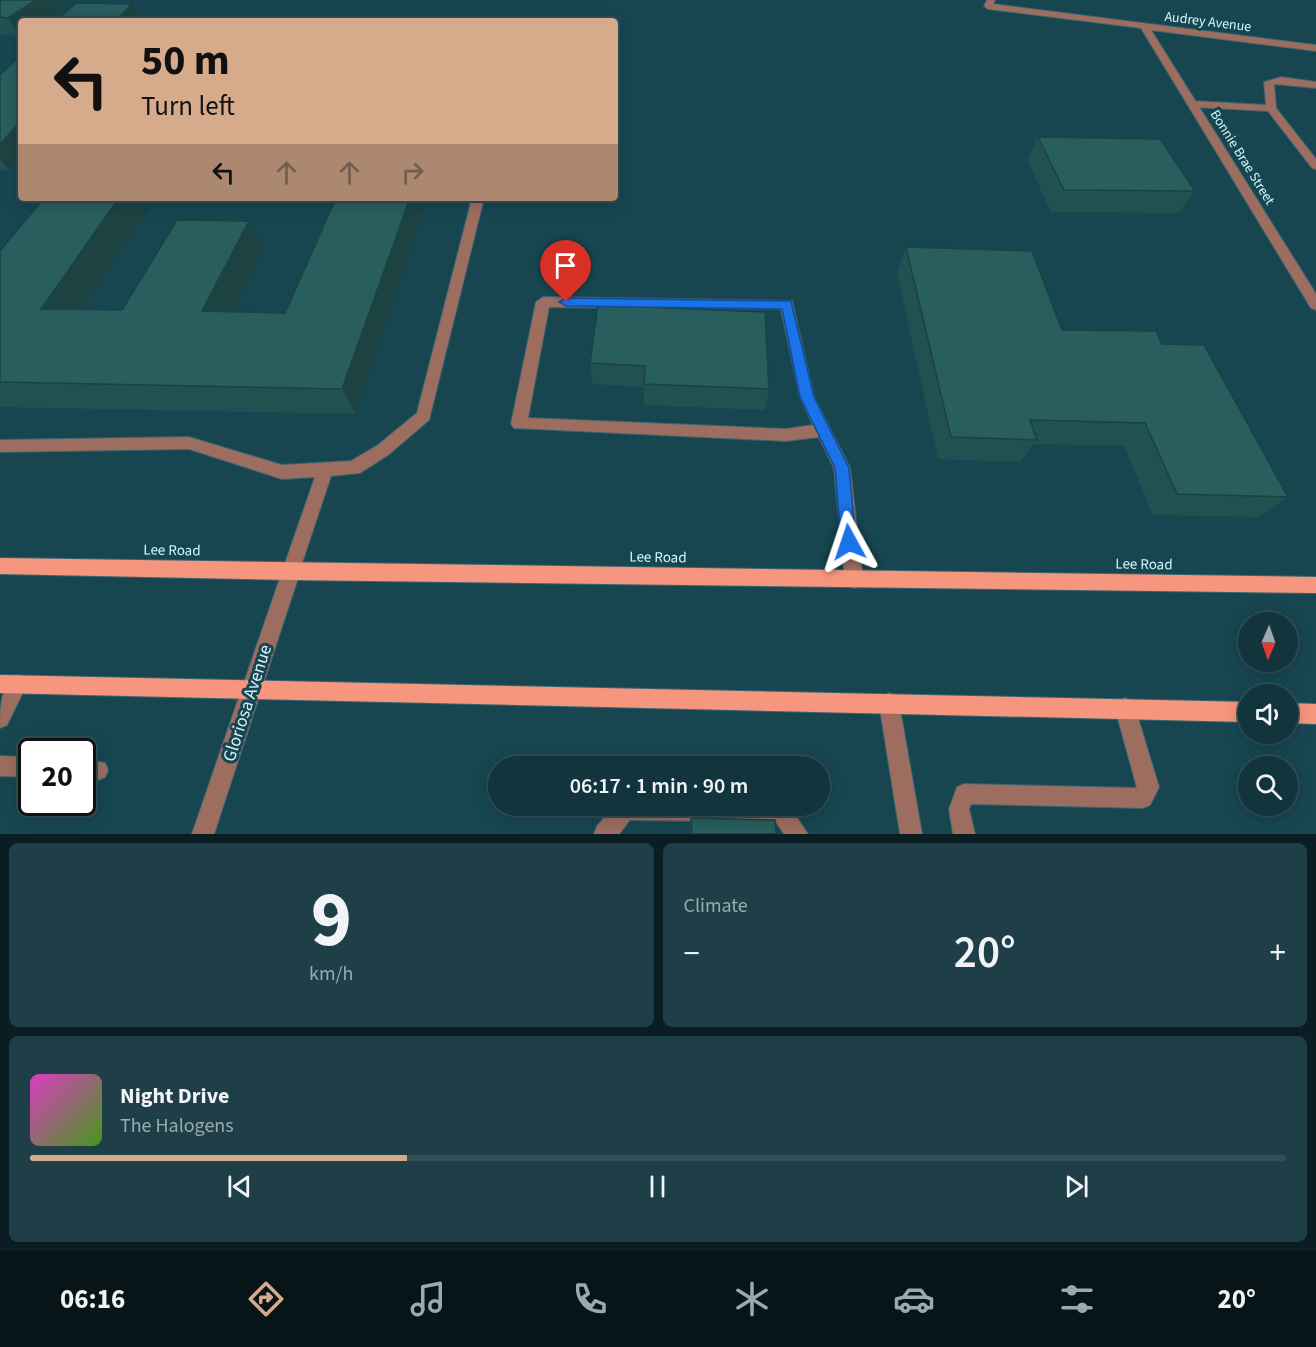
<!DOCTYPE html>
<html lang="en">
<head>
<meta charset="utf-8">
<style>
	:root { --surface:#11343d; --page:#1e3f48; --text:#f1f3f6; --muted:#9caab0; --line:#304f57; --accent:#d6ab8b }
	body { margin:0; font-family:"Source Sans 3",sans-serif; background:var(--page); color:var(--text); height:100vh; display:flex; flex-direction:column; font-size:22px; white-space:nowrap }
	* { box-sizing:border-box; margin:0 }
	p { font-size:20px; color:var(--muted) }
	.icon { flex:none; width:33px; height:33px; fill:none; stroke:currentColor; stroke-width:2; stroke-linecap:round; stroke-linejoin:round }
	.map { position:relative; height:834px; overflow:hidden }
	.side { display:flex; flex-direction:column; gap:9px; padding:9px; background:#091d22; flex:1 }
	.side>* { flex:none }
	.hud { position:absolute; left:18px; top:18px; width:600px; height:183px; border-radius:6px; box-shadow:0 3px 15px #0003,0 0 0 2px var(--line); background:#d6ab8b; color:#111; overflow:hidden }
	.needle { width:39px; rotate:182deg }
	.tools { position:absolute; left:1238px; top:612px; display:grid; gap:12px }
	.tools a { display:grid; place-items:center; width:60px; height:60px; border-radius:50%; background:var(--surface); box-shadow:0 3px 15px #0003,0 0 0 2px var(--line); font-size:30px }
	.speed { position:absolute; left:18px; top:738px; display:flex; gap:12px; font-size:30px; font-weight:700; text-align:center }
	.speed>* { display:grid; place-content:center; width:78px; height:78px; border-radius:50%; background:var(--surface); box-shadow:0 3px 15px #0003,0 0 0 2px var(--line); line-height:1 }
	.speed .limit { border:3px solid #111; border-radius:9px; background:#fff; color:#111 }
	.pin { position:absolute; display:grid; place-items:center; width:51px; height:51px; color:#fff; margin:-62px -26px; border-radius:50% 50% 50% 0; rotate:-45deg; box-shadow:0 0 6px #0007 }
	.pin .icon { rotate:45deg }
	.me { position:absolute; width:66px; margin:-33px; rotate:355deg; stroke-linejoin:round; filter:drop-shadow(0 0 4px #0008) }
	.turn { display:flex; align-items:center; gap:21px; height:126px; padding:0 24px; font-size:27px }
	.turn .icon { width:78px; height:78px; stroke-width:2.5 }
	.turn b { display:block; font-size:42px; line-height:51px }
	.lanes { display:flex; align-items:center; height:57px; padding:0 24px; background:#0003; justify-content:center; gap:30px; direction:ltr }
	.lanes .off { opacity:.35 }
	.big { font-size:45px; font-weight:600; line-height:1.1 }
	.side .tile { flex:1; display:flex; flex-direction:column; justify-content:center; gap:9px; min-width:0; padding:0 21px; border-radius:9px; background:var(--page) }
	.side .dial { align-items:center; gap:0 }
	.dial b { font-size:78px; line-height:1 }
	.song { display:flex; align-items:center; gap:18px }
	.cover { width:72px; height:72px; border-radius:9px; background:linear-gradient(135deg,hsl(310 70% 55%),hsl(100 70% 35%)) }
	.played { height:6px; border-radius:3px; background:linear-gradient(90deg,var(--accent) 30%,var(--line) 30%) }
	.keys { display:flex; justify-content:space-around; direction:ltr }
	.heat { display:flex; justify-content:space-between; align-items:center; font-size:33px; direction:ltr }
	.side .tiles { flex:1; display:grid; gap:9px; grid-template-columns:1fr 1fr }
	.tile:last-child { grid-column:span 2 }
	.trip { position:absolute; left:488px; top:756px; width:342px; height:60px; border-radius:30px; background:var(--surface); box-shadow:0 3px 15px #0003,0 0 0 2px var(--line); font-weight:600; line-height:60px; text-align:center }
	.menu { display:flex; height:96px; justify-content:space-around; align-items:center; background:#071518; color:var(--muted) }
	.menu .icon { width:42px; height:42px }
	.menu .on { color:var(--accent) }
	.menu b { font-size:27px; color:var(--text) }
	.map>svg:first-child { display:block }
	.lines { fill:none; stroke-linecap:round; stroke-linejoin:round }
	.service-casing { stroke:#396670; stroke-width:2 }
	.minor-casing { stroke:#396670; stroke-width:2 }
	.primary-casing { stroke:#396670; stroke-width:2 }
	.service { fill:#9d6d60; fill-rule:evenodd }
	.minor { fill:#9d6d60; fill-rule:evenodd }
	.primary { fill:#f7967e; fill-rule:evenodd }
	.wall { fill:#225151 }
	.shaded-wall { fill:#1c4242 }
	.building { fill:#285e5e; stroke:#1c4242; stroke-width:1.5 }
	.route { fill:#1a73e8; stroke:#114b97; stroke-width:1.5 }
	.labels { text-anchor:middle; stroke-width:6; stroke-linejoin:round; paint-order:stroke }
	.far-street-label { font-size:14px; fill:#d4f5fd; stroke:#174651 }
	.street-label { font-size:15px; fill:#d4f5fd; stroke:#174651 }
	.near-street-label { font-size:18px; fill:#d4f5fd; stroke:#174651 }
</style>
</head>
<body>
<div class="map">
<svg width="1316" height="834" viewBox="0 0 1316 834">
	<rect width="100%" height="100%" fill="#174651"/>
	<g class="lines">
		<g class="service-casing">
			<g id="service">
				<polygon points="204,17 208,21 197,21"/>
				<polygon points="1281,77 1316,82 1316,88 1274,84 1276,108 1316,159 1316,169 1312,168 1268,111 1192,107 1187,104 1192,101 1266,105 1264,82"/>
				<polygon points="472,198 484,198 429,420 388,455 360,473 331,476 297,578 291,580 285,578 282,572 315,477 282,479 189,449 0,452 0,440 189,437 282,465 351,461 378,445 417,413"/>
				<path d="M543 297 792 301 814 397 850 468 863 580 860 586 854 588 848 586 845 580 834 468 819 437 786 441 514 428 511 424 536 302ZM549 307 781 309 800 397 813 425 786 429 528 418Z"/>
				<path d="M18 675 25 677 27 684 7 725 0 728C0 710 0 683 18 675Z"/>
				<polygon points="1125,698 1132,701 1135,708 1159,787 1150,805 1143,808 971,804 969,809 975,834 953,834 949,809 957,787 964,784 1137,788 1115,708 1118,701"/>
				<polygon points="0,756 32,757 32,777 0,776"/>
				<polygon points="82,759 105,763 108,770 105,777 98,780 82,779"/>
				<polygon points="615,806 789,806 808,834 784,834 776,822 630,820 619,834 594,834 597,826"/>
			</g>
		</g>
		<g class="minor-casing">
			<g id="minor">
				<polygon points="987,0 995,0 993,4 1316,45 1316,51 1151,30 1316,294 1316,310 1311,308 1141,28 988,9 984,6"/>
				<polygon points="291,564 297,566 300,572 214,834 192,834 282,572 285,566"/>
				<polygon points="889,693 896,696 899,703 922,834 900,834 879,703 882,696"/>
			</g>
		</g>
		<g class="primary-casing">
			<g id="primary">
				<polygon points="0,558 1316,577 1316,593 291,580 0,574"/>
				<polygon points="0,675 1248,702 1248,722 0,693"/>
				<polygon points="1287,703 1316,704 1316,724 1287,723"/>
			</g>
		</g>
		<use href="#service" class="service"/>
		<use href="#minor" class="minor"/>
		<use href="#primary" class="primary"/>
	</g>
	<g class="wall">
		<polygon points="0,0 65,8 45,21 21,21 21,37 0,34"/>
		<polygon points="21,55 21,156 9,170 0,170 0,75"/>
		<polygon points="1038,137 1195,191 1179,213 1051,212 1027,160"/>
		<polygon points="44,198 157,198 84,309 122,310 265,248 234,312 285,313 336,198 428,198 356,414 0,407 0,251"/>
		<polygon points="906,247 1062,330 1162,344 1288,497 1258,517 1153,515 1124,446 1034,444 1020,462 938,459 897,273"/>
		<polygon points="598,305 769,389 765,410 644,405 644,387 593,384 590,363"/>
		<polygon points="691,818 776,834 690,834 690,825"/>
	</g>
	<g class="shaded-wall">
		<polygon points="36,0 60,0 65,8 45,21 21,21 21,36 8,18"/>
		<polygon points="132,4 141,21 116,21"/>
		<polygon points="21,121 21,156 9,170 0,159 0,144"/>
		<polygon points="119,198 157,198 66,335 41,309"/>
		<polygon points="410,198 428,198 356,414 342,389"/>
		<polygon points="249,221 265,248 221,338 202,311"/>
	</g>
	<g class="building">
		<polygon points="0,0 36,0 8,18 0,17"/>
		<polygon points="76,3 132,4 116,21 56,21"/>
		<polygon points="21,55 21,121 0,144 0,75"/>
		<polygon points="1038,137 1160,139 1195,191 1064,190"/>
		<polygon points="44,198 119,198 41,309 122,310 177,220 249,221 202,311 285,313 336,198 410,198 342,389 0,382 0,251"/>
		<polygon points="906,247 1032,251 1062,330 1156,331 1162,344 1204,345 1288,497 1177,494 1145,423 1030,420 1037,440 951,437"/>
		<polygon points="598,305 765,312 769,389 644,384 645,366 590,363"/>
		<polygon points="691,818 775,820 776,834 692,834"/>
	</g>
	<polygon class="route" points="566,298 791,301 814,397 849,468 856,542 854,547 849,549 843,547 841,542 835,468 800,397 782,309 566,306 559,302"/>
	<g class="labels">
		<g class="far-street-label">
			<text transform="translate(1208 21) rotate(7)" y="5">Audrey Avenue</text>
			<text transform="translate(1243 157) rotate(58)" y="5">Bonnie Brae Street</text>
		</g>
		<g class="street-label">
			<text transform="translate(172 550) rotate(1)" y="5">Lee Road</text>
			<text transform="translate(658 557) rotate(1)" y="5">Lee Road</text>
			<text transform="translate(1144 564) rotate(1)" y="5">Lee Road</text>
		</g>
		<g class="near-street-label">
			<text transform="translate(247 703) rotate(-72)" y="6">Gloriosa Avenue</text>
		</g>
	</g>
</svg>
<div class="tools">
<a><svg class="needle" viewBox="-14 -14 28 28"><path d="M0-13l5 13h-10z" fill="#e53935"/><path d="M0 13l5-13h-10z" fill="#9caab0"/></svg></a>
<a><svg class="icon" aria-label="sound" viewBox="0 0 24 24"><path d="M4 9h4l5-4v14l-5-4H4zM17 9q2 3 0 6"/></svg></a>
<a><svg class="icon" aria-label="search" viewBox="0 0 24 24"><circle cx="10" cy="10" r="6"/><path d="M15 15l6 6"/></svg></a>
</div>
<div class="speed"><div class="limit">20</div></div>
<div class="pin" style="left:566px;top:302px;background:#d93025"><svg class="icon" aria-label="arrive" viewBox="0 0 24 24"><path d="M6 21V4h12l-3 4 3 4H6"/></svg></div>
<svg class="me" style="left:849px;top:542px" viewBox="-20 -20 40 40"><path d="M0-17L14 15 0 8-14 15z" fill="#1a73e8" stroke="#fff" stroke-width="4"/></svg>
<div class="trip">06:17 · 1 min · 90 m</div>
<div class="hud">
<div class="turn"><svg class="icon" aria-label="left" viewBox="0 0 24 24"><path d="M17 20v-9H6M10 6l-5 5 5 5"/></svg><div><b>50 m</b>Turn left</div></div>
<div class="lanes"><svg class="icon" aria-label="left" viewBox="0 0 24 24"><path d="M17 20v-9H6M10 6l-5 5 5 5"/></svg><svg class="icon off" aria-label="ahead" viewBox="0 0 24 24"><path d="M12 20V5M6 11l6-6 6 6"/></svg><svg class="icon off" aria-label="ahead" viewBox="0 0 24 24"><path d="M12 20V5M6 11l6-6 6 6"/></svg><svg class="icon off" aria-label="right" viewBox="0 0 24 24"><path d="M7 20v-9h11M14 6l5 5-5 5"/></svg></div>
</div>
</div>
<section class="side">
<div class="tiles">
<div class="tile dial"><b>9</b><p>km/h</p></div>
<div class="tile"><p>Climate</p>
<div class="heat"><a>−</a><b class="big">20°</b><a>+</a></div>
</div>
<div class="tile">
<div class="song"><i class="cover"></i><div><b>Night Drive</b><p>The Halogens</p></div></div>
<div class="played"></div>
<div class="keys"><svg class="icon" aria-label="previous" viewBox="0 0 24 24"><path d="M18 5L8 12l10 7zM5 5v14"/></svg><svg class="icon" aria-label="pause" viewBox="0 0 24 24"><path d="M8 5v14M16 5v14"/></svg><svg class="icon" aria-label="next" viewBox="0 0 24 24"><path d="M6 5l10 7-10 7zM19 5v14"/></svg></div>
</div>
</div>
</section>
<nav class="menu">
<b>06:16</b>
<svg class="icon on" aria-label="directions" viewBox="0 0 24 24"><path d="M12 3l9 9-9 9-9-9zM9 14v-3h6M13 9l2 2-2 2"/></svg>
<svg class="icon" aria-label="music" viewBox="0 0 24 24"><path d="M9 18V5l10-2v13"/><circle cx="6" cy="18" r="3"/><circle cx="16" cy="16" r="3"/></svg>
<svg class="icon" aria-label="phone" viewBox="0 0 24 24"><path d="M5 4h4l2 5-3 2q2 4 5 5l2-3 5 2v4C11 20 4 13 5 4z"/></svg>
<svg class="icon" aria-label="climate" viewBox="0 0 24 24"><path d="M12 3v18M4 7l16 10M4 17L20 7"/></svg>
<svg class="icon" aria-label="car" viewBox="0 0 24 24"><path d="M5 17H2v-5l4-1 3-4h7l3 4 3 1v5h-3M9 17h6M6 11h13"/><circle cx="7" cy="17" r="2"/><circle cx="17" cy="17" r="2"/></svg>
<svg class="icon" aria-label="filters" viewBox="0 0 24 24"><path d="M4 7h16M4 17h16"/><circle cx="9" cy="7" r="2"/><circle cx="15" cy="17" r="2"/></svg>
<b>20°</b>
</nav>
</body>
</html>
